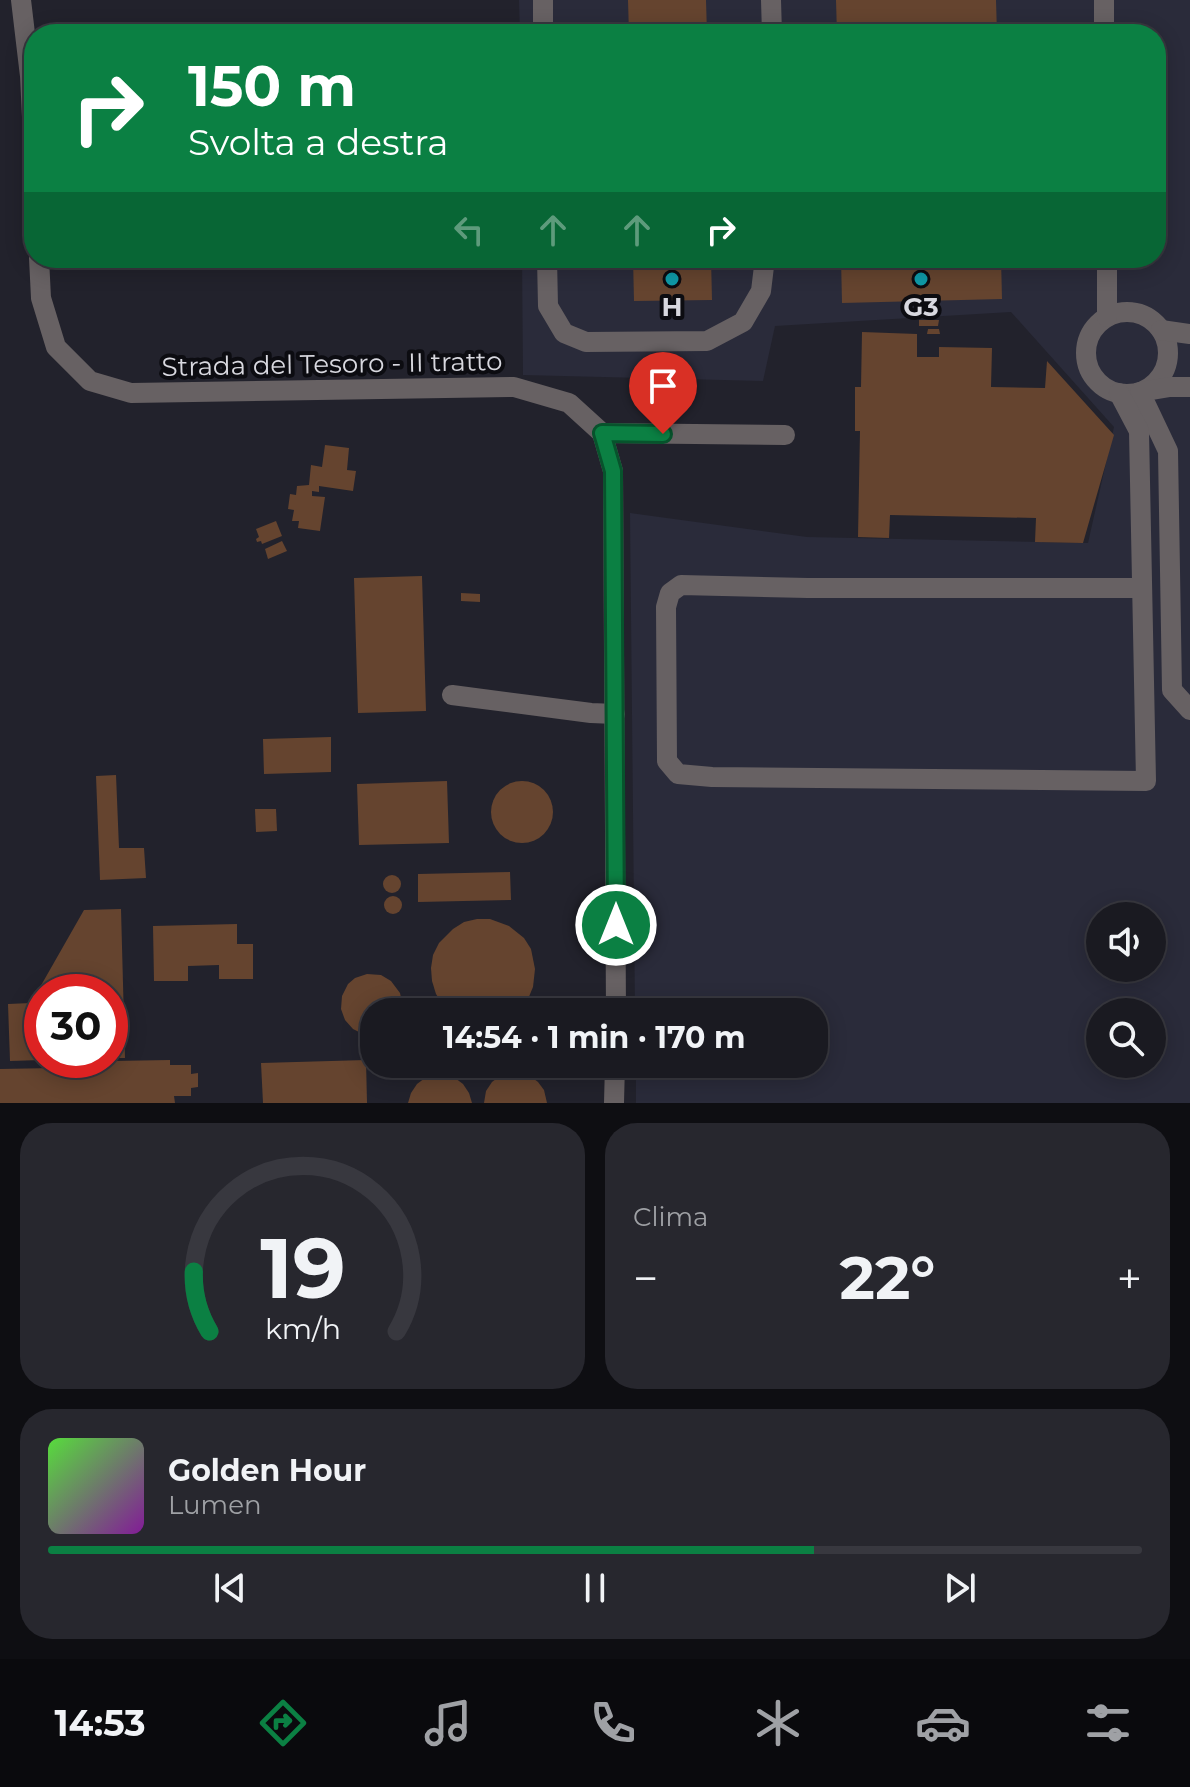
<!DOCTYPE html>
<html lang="it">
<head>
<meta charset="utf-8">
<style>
	:root { --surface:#1a1a21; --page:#27272e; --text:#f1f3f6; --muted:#9fa1a5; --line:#38383f; --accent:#0b8043 }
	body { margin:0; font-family:Montserrat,sans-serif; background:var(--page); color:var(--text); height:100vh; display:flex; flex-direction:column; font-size:30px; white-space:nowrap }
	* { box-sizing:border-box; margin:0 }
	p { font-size:26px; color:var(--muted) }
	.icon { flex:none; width:44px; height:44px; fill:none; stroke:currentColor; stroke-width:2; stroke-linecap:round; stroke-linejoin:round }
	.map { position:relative; height:1103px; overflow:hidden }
	.drawer { display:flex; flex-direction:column; gap:20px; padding:20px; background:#0e0e12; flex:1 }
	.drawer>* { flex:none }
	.guide { position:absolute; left:24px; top:24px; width:1142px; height:244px; border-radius:32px; box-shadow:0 4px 20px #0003,0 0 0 2px var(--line); background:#0b8043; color:#fff; overflow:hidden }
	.fabs { position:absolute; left:1086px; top:902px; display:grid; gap:16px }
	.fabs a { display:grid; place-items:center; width:80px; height:80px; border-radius:50%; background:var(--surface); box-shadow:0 4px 20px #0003,0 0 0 2px var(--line); font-size:40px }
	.speed { position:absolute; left:24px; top:974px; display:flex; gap:16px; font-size:40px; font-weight:700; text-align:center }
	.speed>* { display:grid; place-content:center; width:104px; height:104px; border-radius:50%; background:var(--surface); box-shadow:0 4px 20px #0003,0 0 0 2px var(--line); line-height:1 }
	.speed .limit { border:12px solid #d22; background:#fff; color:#111 }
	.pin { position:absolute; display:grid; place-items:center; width:68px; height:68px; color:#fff; margin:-82px -34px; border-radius:50% 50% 50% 0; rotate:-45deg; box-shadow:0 0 8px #0007 }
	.pin .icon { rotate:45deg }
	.me { position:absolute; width:88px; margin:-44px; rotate:0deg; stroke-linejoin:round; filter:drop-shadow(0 0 6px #0008) }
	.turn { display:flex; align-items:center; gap:28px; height:168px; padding:0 32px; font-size:36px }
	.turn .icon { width:104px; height:104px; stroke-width:2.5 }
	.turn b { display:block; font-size:56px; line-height:68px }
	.lanes { display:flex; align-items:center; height:76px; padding:0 32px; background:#0003; justify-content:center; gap:40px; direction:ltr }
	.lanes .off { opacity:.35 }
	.big { font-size:60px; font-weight:700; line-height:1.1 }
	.drawer .tile { flex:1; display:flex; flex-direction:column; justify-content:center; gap:12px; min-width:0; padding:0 28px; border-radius:32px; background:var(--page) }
	.drawer .dial { align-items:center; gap:0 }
	.dial svg { height:208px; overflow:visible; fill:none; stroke:var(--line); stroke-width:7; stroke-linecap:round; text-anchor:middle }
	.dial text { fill:var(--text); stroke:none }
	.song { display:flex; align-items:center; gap:24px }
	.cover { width:96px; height:96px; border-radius:12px; background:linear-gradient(135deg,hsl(110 70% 55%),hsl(290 70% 35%)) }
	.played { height:8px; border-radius:4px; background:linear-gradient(90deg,var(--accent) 70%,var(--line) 70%) }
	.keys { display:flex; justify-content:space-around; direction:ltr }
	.heat { display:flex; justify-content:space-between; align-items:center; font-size:44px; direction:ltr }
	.drawer .tiles { flex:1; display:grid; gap:20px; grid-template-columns:1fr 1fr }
	.tile:last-child { grid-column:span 2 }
	.trip { position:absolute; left:360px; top:998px; width:468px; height:80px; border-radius:32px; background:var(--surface); box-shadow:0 4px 20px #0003,0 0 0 2px var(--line); font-weight:700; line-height:80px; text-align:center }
	.menu { display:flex; height:128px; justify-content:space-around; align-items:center; background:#0a0a0d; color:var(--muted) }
	.menu .icon { width:56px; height:56px }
	.menu .selected { color:var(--accent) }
	.menu b { font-size:36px; color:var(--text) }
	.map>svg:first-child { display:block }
	.built { fill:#2a2b3a; fill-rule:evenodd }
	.building { fill:#65442f }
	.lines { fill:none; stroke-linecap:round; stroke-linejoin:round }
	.minor { stroke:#676163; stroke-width:20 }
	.route-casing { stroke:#07532c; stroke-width:20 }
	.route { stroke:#0b8043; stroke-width:14 }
	.culture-dot { fill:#0f9aa8; stroke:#0c0c11; stroke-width:3 }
	.labels { text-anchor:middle; stroke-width:8; stroke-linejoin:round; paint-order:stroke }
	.poi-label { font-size:26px; font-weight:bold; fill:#d8d8df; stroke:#0c0c11 }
	.street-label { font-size:26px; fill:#d8d8df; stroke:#0c0c11 }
</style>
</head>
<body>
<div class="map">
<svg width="1190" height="1103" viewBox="0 0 1190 1103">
	<rect width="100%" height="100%" fill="#22222c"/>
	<path class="built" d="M519 0H1190V1103H636V1064H814V1012H635L630 513 807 537 1088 543 1114 427 1011 312 775 326 763 381 523 375 522 258H1156V34H520ZM1100 916H1152V968H1100ZM1100 1012H1152V1064H1100Z"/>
	<g class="building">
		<polygon points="628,0 706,0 707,34 629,34"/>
		<polygon points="836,0 996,0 997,34 837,34"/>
		<polygon points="633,258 711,258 712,300 634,301"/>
		<polygon points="841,258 1001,258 1002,299 842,303"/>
		<polygon points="919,320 939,320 938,326 919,326"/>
		<polygon points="928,329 939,329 940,334 927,334"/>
		<polygon points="862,332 917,334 917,357 939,357 939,347 992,348 991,387 1045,388 1047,361 1114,435 1083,543 1035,542 1036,518 890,515 889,538 858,537 860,431 855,431 855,387 861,387"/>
		<polygon points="325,445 349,448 347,470 356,471 353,491 319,486 319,492 312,491 312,496 325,497 320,531 298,528 299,521 292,521 294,510 288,509 290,494 296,495 297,486 309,485 311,465 322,467"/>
		<polygon points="276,521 282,536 262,544 261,541 257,542 256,539 259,537 256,529"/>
		<polygon points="282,541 287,551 268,559 265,549"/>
		<polygon points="422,576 426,711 358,713 354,578"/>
		<polygon points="461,593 480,594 480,602 461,601"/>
		<polygon points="331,737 331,772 264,774 263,739"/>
		<polygon points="116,775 119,848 144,848 146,878 100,880 96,776"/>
		<polygon points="447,781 449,843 359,845 357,784"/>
		<circle cx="522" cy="812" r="31"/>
		<polygon points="255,809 276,809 277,831 256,832"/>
		<polygon points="510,872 511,900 418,902 418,874"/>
		<circle cx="392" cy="884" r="9"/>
		<circle cx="393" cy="905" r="9"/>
		<polygon points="121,909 125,1058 110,1058 110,992 42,992 42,1060 10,1061 8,1004 31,1003 84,910"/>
		<polygon points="477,919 490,919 509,926 524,938 531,949 535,969 533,987 528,999 516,1012 450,1012 443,1005 436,994 432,981 431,968 433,955 439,943 453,929 464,922"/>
		<polygon points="237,924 237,944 253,944 253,979 219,979 219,965 188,966 188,981 154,981 153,926"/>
		<polygon points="367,974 381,975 391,981 400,993 402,1002 401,1012 374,1012 373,1035 361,1033 353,1029 345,1020 341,1009 342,996 348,984 355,978"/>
		<polygon points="170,1060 170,1065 191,1065 191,1074 198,1073 198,1087 191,1088 191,1096 174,1096 175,1103 0,1103 0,1069 54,1068 54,1062"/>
		<polygon points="366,1060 367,1103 263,1103 261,1063"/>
		<polygon points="510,1072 520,1072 530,1076 538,1082 544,1090 547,1103 484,1103 486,1091 492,1082 500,1076"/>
		<polygon points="435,1075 445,1075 455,1078 463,1084 469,1093 472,1103 408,1103 411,1093 417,1084 425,1078"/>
	</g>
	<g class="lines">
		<g class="minor">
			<polyline points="21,0 30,76 34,158"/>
			<polyline points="543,0 543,34"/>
			<polyline points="771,0 772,34"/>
			<polyline points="1104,0 1104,34"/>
			<polyline points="39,258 41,298 56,347 90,381 131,393 514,387 569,403 602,433 613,471 616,1012"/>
			<polyline points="547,258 548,306 564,333 586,342 707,341 743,322 761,291 765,258"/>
			<circle cx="1127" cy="353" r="41"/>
			<polyline points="1107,317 1107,258"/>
			<polyline points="1161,330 1190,334"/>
			<polyline points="1190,387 1170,387 1140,392 1168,451 1172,690 1190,710"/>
			<polyline points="1119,393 1139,431 1146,781 712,777 678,774 667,761 666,607 670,593 681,585 808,588 1142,588"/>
			<polyline points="602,433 785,435"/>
			<polyline points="452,695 591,713 615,714"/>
			<polyline points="614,1103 615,1064"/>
		</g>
	</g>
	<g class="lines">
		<g class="route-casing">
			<polyline id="route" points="616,925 613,471 602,433 663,434"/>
		</g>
		<use href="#route" class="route"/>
	</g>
	<g class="culture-dot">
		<circle cx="672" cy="279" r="8"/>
		<circle cx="921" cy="279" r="8"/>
	</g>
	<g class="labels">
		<g class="poi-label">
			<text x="672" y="316">H</text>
			<text x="921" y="316">G3</text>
		</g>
		<g class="street-label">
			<text transform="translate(332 364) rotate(-1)" y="9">Strada del Tesoro - II tratto</text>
		</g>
	</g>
</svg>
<div class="fabs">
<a><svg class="icon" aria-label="sound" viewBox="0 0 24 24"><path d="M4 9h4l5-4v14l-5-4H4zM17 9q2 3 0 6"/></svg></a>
<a><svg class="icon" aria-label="search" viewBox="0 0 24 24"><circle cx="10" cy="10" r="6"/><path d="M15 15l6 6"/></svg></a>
</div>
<div class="speed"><div class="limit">30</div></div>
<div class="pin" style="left:663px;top:434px;background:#d93025"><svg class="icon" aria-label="arrive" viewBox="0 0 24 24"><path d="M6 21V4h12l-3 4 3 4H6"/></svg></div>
<svg class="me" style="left:616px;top:925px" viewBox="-20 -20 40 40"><circle r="17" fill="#0b8043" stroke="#fff" stroke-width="3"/><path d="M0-11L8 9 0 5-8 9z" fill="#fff"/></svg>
<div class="trip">14:54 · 1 min · 170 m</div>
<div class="guide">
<div class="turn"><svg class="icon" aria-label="right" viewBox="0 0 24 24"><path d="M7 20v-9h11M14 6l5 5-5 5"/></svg><div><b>150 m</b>Svolta a destra</div></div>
<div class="lanes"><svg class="icon off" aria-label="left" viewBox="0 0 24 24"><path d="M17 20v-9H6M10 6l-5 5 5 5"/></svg><svg class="icon off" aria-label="ahead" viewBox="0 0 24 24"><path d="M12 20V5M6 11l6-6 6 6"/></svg><svg class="icon off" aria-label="ahead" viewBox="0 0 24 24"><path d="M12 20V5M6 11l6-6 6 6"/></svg><svg class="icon" aria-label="right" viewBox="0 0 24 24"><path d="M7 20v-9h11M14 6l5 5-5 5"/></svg></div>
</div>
</div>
<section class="drawer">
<div class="tiles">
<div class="tile dial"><svg viewBox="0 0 100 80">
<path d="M14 69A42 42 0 1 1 86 69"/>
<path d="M14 69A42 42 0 0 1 8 46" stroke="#0b8043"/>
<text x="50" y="56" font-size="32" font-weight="700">19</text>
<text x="50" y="72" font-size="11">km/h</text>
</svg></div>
<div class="tile"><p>Clima</p>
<div class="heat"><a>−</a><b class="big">22°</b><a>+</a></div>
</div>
<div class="tile">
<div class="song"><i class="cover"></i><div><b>Golden Hour</b><p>Lumen</p></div></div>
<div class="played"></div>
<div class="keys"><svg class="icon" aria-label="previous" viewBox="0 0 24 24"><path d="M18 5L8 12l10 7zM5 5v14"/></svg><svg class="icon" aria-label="pause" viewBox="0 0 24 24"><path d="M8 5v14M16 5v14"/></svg><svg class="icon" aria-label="next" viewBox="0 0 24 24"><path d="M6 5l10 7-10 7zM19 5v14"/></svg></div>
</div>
</div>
</section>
<nav class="menu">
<b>14:53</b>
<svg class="icon selected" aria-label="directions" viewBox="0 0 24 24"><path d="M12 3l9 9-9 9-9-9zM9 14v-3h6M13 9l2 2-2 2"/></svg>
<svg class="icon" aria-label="music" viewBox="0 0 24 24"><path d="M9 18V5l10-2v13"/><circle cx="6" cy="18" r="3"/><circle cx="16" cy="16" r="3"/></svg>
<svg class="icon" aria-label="phone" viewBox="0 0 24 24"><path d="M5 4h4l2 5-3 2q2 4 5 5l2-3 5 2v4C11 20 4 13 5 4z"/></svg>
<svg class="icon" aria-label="climate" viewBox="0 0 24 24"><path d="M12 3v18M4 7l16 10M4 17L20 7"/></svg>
<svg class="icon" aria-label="car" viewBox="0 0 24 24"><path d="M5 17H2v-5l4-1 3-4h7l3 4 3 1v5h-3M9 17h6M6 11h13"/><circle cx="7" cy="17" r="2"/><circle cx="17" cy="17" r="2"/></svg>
<svg class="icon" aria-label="filters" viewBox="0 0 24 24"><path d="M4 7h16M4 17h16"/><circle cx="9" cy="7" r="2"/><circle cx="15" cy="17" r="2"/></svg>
</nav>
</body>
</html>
